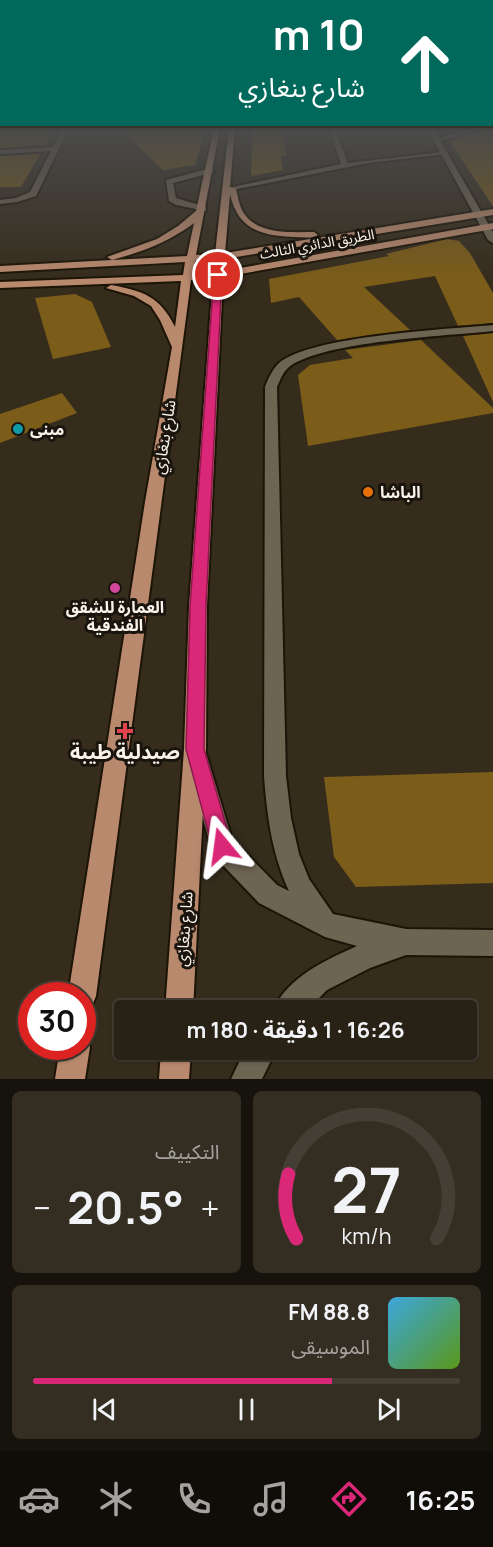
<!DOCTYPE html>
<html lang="ar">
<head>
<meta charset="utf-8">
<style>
	:root { --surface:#282115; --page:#342e22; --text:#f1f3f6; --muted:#a5a3a0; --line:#443e34; --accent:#db2777 }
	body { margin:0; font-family:Manrope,"Noto Sans Arabic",sans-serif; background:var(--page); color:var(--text); direction:rtl; height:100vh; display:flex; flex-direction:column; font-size:22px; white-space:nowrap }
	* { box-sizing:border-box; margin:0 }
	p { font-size:20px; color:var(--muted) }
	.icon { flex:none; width:33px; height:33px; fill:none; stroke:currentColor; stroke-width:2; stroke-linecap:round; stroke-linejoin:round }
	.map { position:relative; height:1079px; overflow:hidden; direction:ltr }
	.panel { display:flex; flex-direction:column; gap:12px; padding:12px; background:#16120c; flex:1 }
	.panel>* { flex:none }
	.hud { position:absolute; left:0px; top:0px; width:494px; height:126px; box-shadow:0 2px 4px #0004,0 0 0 2px var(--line); direction:rtl; background:#00695c; color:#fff; overflow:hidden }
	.speed { position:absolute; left:18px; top:982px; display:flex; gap:12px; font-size:30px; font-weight:700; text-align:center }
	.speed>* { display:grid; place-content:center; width:78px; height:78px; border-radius:50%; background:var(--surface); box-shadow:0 2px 4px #0004,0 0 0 2px var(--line); line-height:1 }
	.speed .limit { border:9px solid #d22; background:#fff; color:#111 }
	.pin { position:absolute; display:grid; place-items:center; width:51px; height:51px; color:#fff; margin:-26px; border:3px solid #fff; border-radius:50%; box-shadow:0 2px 6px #0007 }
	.me { position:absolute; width:66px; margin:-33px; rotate:344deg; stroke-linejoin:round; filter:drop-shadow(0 0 4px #0008) }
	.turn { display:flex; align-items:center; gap:21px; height:126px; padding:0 30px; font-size:27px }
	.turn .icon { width:78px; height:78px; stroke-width:2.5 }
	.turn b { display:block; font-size:42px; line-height:51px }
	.big { font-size:45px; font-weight:700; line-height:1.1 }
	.panel .widget { flex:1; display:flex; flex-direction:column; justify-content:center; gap:9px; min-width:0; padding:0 21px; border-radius:9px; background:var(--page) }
	.panel .dial { align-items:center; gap:0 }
	.dial svg { height:156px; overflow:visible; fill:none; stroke:var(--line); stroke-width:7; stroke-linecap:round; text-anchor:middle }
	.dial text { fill:var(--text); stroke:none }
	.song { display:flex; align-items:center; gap:18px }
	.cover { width:72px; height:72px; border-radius:9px; background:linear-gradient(135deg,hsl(200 70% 55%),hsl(90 70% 35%)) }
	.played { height:6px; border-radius:3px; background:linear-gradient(90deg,var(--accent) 70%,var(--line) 70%) }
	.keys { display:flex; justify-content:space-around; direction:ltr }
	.heat { display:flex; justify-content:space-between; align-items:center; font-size:33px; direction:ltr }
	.panel .tiles { flex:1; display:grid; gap:12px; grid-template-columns:1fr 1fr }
	.widget:last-child { grid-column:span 2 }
	.trip { position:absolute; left:114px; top:1000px; width:363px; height:60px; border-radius:6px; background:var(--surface); box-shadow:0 2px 4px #0004,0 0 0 2px var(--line); font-weight:700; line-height:60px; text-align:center; direction:rtl }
	.menu { display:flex; height:96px; justify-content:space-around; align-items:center; background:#100d08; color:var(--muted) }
	.menu .icon { width:42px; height:42px }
	.menu .current { color:var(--accent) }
	.menu b { font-size:27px; color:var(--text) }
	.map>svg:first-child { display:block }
	.building { fill:#7b5c19 }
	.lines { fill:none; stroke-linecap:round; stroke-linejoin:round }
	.service-casing { stroke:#1c1406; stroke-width:4 }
	.minor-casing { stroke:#1c1406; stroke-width:4 }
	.secondary-casing { stroke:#1c1406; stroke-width:4 }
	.primary-casing { stroke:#1c1406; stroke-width:4 }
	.service { fill:#6e6452; fill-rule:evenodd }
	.minor { fill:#6e6452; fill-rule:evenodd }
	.secondary { fill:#6e6452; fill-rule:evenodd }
	.primary { fill:#b9896e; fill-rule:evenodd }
	.route { fill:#db2777; stroke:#8e194d; stroke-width:1.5 }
	.culture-dot { fill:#0f9aa8; stroke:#19150e; stroke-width:2 }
	.food-dot { fill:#e8710a; stroke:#19150e; stroke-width:2 }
	.hotel-dot { fill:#d1479c; stroke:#19150e; stroke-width:2 }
	.health-dot { fill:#e0444e; stroke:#19150e; stroke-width:2 }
	.labels { text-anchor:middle; stroke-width:6; stroke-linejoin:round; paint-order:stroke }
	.far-street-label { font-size:14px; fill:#f9f3e9; stroke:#19150e }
	.poi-label { font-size:16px; font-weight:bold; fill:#f9f3e9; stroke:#19150e; text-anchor:start }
	.street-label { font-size:16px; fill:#f9f3e9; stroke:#19150e }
	.near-poi-label { font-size:20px; font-weight:bold; fill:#f9f3e9; stroke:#19150e }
</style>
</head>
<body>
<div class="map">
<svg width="493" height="1079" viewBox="0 0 493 1079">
	<rect width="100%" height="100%" fill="#352c1c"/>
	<g class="building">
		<polygon points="0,128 55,128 45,145 0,148"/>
		<polygon points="118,128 206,128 195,165 163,170"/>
		<polygon points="252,128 283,128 286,156 281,156 283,170 251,176"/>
		<polygon points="488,128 493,128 493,206 449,141"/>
		<polygon points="40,154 21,187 0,187 0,156"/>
		<polygon points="447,239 459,241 470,253 493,293 493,323 458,326 435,276 364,287 410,330 337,340 299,297 271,303 269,279 389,256 386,254"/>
		<polygon points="75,294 92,302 111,347 53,359 35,298"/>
		<polygon points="493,333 493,402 463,336"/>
		<polygon points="421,340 493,408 493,413 308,446 298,375 310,365 353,358 345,350"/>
		<polygon points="62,393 77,413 0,443 0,414"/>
		<polygon points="493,772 493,883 356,887 334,857 324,777"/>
	</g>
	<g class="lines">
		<g class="service-casing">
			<polygon id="service" points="211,168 214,172 173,183 176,198 206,207 206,211 176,205 169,201 166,180"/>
		</g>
		<g class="minor-casing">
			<g id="minor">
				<polygon points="63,128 69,128 36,196 17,202 0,204 0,200 16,198 30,192 51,151 0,154 0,150 53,147"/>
				<polygon points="329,128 335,128 348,163 443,152 446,154 368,163 232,190 228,188 341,164"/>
				<polygon points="474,128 486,128 436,142 433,140"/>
				<path d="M493 325V331C447 336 323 341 289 367 283 372 280 380 277 387L286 776 291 818 299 854 309 879 333 914 406 929 493 930V956L406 955 370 968 327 990 306 1011H273C287 977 326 960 357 946L325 937 259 903 213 855 187 761 190 753 198 750 206 753 232 839 277 885 289 891C272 854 267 816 264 776L265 387C268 379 272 370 279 363 311 336 448 329 493 325Z"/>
				<polygon points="245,1050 276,1050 262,1079 231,1079"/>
			</g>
		</g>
		<g class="secondary-casing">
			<polygon id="secondary" points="427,128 433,128 493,232 493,243 488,240"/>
		</g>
		<g class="primary-casing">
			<g id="primary">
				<path d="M214 128H220L196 255 215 254 229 128H235L230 187 236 189C238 196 239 205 243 212 257 235 291 232 314 232L318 235C312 239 303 237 295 237 262 236 238 230 230 194L225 253 493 209V215L224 259 223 271 493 223V229L223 277 207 606 206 749 193 1011H165L184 749 189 606 213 278 191 280 96 996 92 1006 82 1010V996H68L145 502 172 347 160 320 151 306 134 296 106 288 111 285C143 291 160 296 175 327L181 281 0 288V282L183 275 185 262 0 272V266L187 256 194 223C169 242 142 252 112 260L107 257 157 239 178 226 196 211ZM215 260 213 272 193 274 195 261Z"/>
				<polygon points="82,1036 90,1047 85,1079 55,1079 60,1047 82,1047"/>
				<polygon points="161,1050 191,1050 189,1079 159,1079"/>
			</g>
		</g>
		<use href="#service" class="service"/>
		<use href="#minor" class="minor"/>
		<use href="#secondary" class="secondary"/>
		<use href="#primary" class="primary"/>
	</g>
	<linearGradient id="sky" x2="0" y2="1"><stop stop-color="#1d180f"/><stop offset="0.46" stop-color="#4b4b4b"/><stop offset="1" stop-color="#4b4b4b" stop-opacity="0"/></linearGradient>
	<rect width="493" height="279" fill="url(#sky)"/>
	<polygon class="route" points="218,272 222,275 206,606 204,749 232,846 229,853 222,856 215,853 212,846 186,749 190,606 214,275"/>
	<circle class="culture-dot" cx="18" cy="429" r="6"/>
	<circle class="food-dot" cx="368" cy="492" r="6"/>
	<circle class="hotel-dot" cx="115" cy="588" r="6"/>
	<path class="health-dot" d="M122 722h6v6h6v6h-6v6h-6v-6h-6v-6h6z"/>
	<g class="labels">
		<g class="far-street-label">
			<text transform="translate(317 244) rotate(-10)" y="5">الطريق الدائري الثالث</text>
		</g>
		<g class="poi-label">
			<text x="30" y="435">مبنى</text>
			<text x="380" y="498">الباشا</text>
			<text x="115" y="613" text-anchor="middle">العمارة للشقق<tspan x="115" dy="18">الفندقية</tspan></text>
		</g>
		<g class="street-label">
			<text transform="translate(164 437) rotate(-81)" y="6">شارع بنغازي</text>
			<text transform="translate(184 929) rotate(-86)" y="6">شارع بنغازي</text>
		</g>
		<g class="near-poi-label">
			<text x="125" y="759">صيدلية طيبة</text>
		</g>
	</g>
</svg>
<div class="speed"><div class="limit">30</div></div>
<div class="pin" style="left:218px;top:275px;background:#d93025"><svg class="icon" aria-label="arrive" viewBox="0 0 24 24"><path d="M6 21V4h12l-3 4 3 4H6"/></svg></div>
<svg class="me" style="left:222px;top:846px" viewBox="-20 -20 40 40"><path d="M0-17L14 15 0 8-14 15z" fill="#db2777" stroke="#fff" stroke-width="4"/></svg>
<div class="trip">16:26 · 1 دقيقة · 180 m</div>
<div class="hud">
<div class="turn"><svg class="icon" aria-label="ahead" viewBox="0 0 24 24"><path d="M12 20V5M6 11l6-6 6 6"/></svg><div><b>10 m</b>شارع بنغازي</div></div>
</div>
</div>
<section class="panel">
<div class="tiles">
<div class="widget dial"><svg viewBox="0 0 100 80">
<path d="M14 69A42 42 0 1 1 86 69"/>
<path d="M14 69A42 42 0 0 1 10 36" stroke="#db2777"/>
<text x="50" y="56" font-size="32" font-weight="700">27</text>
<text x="50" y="72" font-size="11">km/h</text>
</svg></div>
<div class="widget"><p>التكييف</p>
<div class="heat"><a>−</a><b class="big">20.5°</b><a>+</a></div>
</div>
<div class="widget">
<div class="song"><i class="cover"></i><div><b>88.8 FM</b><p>الموسيقى</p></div></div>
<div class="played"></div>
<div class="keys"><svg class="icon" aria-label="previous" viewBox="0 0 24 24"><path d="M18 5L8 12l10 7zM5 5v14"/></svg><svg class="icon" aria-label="pause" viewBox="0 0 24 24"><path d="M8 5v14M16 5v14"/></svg><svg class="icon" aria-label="next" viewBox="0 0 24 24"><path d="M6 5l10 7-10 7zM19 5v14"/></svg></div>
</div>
</div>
</section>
<nav class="menu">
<b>16:25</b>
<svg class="icon current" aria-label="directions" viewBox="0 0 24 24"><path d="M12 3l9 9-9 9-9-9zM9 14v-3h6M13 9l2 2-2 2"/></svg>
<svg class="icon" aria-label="music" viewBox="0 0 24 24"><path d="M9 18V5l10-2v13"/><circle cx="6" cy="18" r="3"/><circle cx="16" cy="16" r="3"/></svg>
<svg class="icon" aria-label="phone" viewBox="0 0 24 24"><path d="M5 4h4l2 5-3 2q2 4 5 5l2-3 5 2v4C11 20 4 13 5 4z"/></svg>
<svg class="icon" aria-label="climate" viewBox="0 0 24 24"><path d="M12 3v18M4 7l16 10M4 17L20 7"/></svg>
<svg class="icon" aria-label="car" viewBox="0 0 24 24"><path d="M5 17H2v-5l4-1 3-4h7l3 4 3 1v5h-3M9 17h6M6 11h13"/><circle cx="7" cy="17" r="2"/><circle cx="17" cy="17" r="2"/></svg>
</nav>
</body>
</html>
